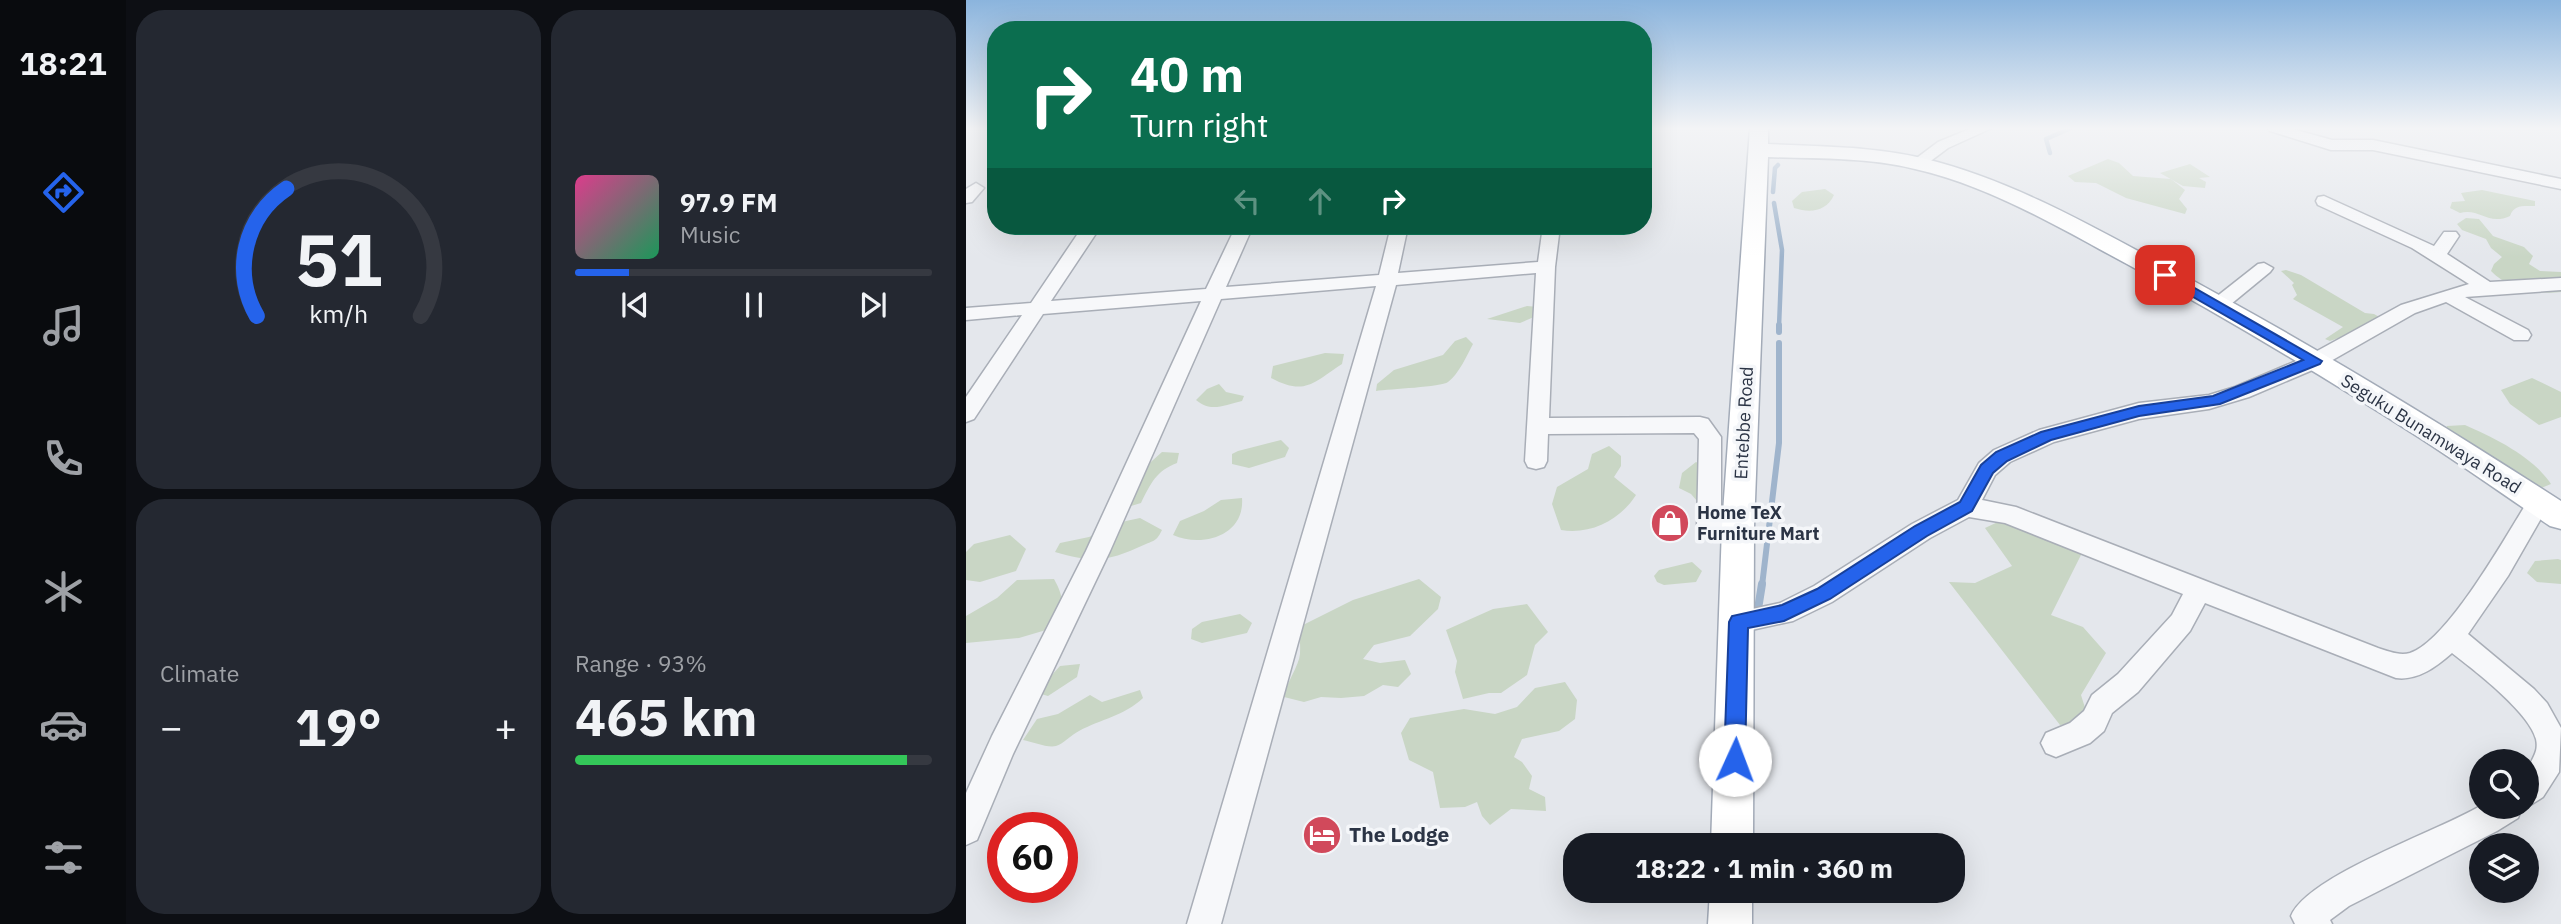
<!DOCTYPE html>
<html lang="en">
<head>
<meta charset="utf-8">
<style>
	:root { --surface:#171b24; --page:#242831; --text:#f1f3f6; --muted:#9ea1a6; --line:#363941; --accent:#2563eb }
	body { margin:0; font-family:"IBM Plex Sans",sans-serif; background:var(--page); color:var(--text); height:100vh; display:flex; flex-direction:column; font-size:26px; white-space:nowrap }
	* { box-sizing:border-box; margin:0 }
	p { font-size:23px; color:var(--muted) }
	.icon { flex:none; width:38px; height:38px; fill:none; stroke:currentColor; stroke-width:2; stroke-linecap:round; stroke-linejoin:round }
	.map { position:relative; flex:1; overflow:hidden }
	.details { display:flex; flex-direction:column; gap:10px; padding:10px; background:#0d0f14; width:840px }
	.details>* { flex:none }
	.top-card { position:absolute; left:21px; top:21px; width:665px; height:214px; border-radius:28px; box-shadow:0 7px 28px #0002; background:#0b6e4f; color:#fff; overflow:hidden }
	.fabs { position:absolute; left:1503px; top:749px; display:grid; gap:14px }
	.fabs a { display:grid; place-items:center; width:70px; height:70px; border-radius:50%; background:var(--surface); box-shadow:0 7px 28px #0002; font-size:35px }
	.speed { position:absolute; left:21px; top:812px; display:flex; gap:14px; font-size:35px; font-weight:700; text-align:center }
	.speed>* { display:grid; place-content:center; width:91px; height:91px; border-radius:50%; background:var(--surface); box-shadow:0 7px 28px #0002; line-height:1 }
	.speed .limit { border:10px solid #d22; background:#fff; color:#111 }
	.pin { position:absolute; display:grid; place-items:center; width:60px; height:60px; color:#fff; margin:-30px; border-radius:14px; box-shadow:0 4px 10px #0006 }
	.me { position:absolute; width:77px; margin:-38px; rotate:2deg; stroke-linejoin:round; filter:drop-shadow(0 0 5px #0008) }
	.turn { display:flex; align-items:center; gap:24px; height:147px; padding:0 28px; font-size:32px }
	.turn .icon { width:91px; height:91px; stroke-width:2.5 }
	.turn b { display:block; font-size:49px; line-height:60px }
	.lanes { display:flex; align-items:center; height:66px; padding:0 28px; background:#0003; justify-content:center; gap:35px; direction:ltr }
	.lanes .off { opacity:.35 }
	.big { font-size:52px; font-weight:800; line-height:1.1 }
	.details .widget { flex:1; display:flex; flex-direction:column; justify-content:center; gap:10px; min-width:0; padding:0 24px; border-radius:28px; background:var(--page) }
	.details .dial { align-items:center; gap:0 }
	.dial svg { height:182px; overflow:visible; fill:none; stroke:var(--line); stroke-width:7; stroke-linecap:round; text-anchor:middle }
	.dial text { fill:var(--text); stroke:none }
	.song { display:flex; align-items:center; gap:21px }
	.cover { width:84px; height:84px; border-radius:10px; background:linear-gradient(135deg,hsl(330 70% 55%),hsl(150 70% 35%)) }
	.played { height:7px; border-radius:4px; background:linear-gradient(90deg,var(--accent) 15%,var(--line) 15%) }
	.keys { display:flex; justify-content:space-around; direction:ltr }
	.heat { display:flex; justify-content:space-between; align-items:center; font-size:38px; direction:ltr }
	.charge { height:10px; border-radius:5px; background:linear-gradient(90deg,#34c759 93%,var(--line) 0) }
	.details .tiles { flex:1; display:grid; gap:10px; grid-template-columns:repeat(2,1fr) }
	.trip { position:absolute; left:597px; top:833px; width:402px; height:70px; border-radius:28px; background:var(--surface); box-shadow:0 7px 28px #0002; font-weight:800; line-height:70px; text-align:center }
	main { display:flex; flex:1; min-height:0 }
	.tabs { display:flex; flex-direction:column; width:126px; justify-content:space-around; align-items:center; background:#090b0e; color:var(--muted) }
	.tabs .icon { width:49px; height:49px }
	.tabs .active { color:var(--accent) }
	.tabs b { font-size:32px; color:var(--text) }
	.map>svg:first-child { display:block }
	.green { fill:#c9d6c5 }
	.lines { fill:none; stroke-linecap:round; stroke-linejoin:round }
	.stream-far2 { stroke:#9fb4cc; stroke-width:4.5 }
	.stream-far1 { stroke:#9fb4cc; stroke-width:6 }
	.stream { stroke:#9fb4cc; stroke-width:8 }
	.minor-casing { stroke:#a9aeb7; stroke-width:3 }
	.major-casing { stroke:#a3abb8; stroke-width:3 }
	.minor { fill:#f7f8fa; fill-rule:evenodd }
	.major { fill:#fff; fill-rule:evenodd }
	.route { fill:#2563eb; stroke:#184099; stroke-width:2 }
	.labels { text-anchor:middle; stroke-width:7; stroke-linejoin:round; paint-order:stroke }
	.street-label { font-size:18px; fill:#2b3445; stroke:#f4f6f9 }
	.poi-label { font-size:18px; font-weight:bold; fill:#2b3445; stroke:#f4f6f9; text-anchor:start }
	.near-poi-label { font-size:21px; font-weight:bold; fill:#2b3445; stroke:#f4f6f9; text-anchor:start }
</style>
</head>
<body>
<main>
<nav class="tabs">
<b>18:21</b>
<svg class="icon active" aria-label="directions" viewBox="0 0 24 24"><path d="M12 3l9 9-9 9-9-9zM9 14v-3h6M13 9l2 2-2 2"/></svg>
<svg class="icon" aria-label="music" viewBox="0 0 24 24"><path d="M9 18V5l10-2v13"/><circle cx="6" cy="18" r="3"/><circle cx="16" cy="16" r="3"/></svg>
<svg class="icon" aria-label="phone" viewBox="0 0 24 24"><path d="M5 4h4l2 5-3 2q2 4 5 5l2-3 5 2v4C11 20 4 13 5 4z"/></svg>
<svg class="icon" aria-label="climate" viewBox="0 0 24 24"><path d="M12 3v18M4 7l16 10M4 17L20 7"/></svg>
<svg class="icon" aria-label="car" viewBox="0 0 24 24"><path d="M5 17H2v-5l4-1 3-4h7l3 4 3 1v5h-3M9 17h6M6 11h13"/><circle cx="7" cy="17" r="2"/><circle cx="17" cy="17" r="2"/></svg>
<svg class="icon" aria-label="filters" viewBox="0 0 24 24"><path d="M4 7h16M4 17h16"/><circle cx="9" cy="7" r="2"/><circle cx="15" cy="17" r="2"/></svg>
</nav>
<section class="details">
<div class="tiles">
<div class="widget dial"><svg viewBox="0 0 100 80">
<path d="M14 69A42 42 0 1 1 86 69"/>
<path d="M14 69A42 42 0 0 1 27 13" stroke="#2563eb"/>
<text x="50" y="56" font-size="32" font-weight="700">51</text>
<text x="50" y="72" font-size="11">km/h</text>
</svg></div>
<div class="widget">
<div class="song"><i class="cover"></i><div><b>97.9 FM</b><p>Music</p></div></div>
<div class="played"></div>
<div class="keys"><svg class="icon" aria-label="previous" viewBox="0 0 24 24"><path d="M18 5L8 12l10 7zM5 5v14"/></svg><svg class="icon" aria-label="pause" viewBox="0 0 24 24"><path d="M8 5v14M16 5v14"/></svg><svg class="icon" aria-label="next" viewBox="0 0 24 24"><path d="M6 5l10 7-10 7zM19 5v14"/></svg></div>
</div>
<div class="widget"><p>Climate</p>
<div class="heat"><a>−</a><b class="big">19°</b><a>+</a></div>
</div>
<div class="widget"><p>Range · 93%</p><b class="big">465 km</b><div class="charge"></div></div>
</div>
</section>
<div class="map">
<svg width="1595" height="924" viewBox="0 0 1595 924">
	<rect width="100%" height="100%" fill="#e4e7ec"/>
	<g class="green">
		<polygon points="1142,159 1153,163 1167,176 1205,179 1219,190 1213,199 1221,209 1219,214 1160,198 1130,183 1109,182 1102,176"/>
		<polygon points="1224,164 1244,177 1233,178 1240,182 1239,188 1217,186 1194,173"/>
		<path d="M859 189 868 195C860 212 844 213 828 208L826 201 836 192Z"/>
		<path d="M1516 190 1569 201V206C1558 206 1548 204 1544 216 1522 226 1514 208 1494 213L1484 208 1486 202 1499 201 1495 193Z"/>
		<path d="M1500 218 1513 219 1527 236 1558 247 1567 256 1563 264 1574 271 1595 272V292C1571 295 1542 289 1525 271L1528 264 1536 257 1525 248 1520 239 1496 230 1491 224Z"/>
		<polygon points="1320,270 1335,275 1399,313 1408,314 1415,318 1408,320 1403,327 1364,341 1359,339 1377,327 1327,299 1331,295 1326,285 1328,283 1315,271"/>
		<polygon points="561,306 572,307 575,314 554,323 521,319"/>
		<path d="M500 337 507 344C501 355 493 374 482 382 475 387 424 389 410 391L411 384 428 370 477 355 489 341Z"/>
		<path d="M359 353 378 354 376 364C347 383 339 396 305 378L307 366Z"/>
		<polygon points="1566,378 1595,392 1595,417 1573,425 1544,404 1535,390"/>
		<path d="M253 384 260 392 278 396 276 401C258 405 245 413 230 400L241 389Z"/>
		<path d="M1499 425C1529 438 1567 457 1585 484L1570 490 1477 433 1481 426Z"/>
		<polygon points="315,440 323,448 319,457 283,468 266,464 266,454 272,451"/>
		<path d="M643 446 655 456V466L648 477 670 495C654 520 625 535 595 530L586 504 591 487 622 469 626 454Z"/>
		<path d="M196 452 213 453 211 463C190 471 185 483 175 503L165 506 177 469Z"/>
		<polygon points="730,462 751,474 732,502 725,494 713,488 716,473"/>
		<path d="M276 498C279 536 236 548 207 535L214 521 238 511 255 500Z"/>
		<path d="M174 518 196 530C191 540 190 540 180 544 142 561 131 564 89 552L94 543 123 537 160 521Z"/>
		<polygon points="1036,520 1117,551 1085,615 1117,627 1140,653 1115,695 1121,714 1107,724 1094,725 983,582 1009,583 1046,566 1019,528"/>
		<polygon points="44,535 60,549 50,571 14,582 0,580 0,552 8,544"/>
		<polygon points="1592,559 1595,560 1595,584 1571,582 1561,573 1569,561"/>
		<polygon points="726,562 736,571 730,582 698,585 691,582 688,576 693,570"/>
		<path d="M88 579C102 604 95 608 80 630L53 638 0 643V616L31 598 51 580Z"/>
		<path d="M453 579 475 597 472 609 444 636 408 645 397 659 414 663 439 660 445 674 432 687 417 685 398 696 375 698 355 697 338 702 318 697C320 683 333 666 334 654 335 640 332 641 337 625L387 600Z"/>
		<polygon points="561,604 582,632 569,645 561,675 535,693 523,693 497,699 489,672 491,661 480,630 527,609"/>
		<polygon points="274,614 286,623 281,633 236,643 225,639 226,629 236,622"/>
		<polygon points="114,664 111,677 82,696 75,694 75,687 94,666"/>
		<polygon points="599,682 611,700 609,719 593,731 556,739 548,757 556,762 566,776 563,789 579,797 580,811 545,809 524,825 516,816 511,802 499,807 474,808 467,772 443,760 435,733 444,718 498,709 529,714 551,707 569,688"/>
		<path d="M174 690 177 698C158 716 135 719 113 731 105 735 97 744 90 746 81 748 67 742 57 740L71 719 92 714 124 695 136 702Z"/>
	</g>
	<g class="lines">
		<g class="stream-far2">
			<polyline points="1084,153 1080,139 1105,128"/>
			<polyline points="807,192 809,168 812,165"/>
			<polyline points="808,203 816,250 813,327"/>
		</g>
		<g class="stream-far1">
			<polyline points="813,332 813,325"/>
			<polyline points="796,586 813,443 813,343"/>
		</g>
		<polyline class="stream" points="792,609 796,584"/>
		<g class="minor-casing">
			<g id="minor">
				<polygon points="1006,128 1026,128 982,148 958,166 946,166 944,163 972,142"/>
				<polygon points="1301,128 1323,128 1366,140 1407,140 1595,179 1595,189 1407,150 1365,150 1304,131"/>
				<polygon points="10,183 18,188 6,202 0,203 0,189"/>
				<path d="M1358 196 1468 246 1478 232H1490L1493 236 1481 254 1524 282 1595 278V290L1499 297 1562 330 1565 335 1562 340H1548L1480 302 1449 313 1356 366 1283 397 1243 409 1173 419 1088 442 1044 462 1029 475 1016 500 1050 507 1412 648C1422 651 1433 656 1444 653 1483 640 1542 532 1565 496L1573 493 1581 496 1585 502 1581 508 1542 576 1502 634 1568 689 1581 703 1595 728 1593 772 1577 797 1561 807H1560C1562 797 1557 779 1562 769 1566 758 1573 752 1570 739 1563 712 1508 670 1486 653 1471 666 1452 681 1430 678L1239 603 1224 631 1172 692 1146 713 1138 731 1124 743 1090 757 1080 753 1075 743 1080 733 1104 723 1118 711 1126 695 1152 674 1206 615 1217 594 1039 523 1003 517 964 538 866 602 827 621 772 633 763 630 759 622 763 614 814 603 848 586 946 524 992 500 1013 463 1028 450 1073 430 1173 403 1243 395 1269 387 1342 356 1435 305 1503 284 1446 248 1352 205 1350 201 1352 197Z"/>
				<path d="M117 226H135L85 301 240 289 270 226H287L260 287 413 275 425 226H442L432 273 572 262 577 226H594L589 267 583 418 734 417 742 419 755 437V517L781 520 784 527 781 534C767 538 748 538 734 534L731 527 733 439 728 433 582 434 581 461 578 467 570 469 562 467 559 461 570 273 430 285 255 924H221L410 286 255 299 144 551 47 754 11 840 0 845V793L26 736 120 551 235 301 77 314 8 419 0 422V397L56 315 0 320V308L65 303Z"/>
				<polygon points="1298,263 1307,268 1304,272 1259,309 1245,309 1242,305 1245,301 1292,264"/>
				<path d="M1516 805 1556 807 1552 818 1531 831 1383 906 1364 920 1366 924H1329L1325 916C1342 875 1473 831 1516 805Z"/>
			</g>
		</g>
		<g class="major-casing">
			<g id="major">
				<path d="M784 128H802V144C855 147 908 146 960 159 1044 180 1120 223 1196 264 1333 337 1465 417 1595 501V529L1584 526C1541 497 1500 468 1457 440 1360 378 1262 319 1161 264 1094 228 1024 186 949 169 901 157 851 159 802 157L788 527 787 845H745L756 527Z"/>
				<polygon points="744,891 786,891 786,924 742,924"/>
			</g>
		</g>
		<use href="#minor" class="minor"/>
		<use href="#major" class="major"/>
	</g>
	<linearGradient id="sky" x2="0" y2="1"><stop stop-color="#8bb4dd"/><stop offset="0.5" stop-color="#f3f4f6"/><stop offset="1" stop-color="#f3f4f6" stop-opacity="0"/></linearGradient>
	<rect width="1595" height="257" fill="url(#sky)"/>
	<polygon class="route" points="1199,271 1356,361 1354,364 1254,404 1173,416 1085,440 1041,461 1027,473 1006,511 961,536 864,599 818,621 782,628 779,760 776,767 769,770 761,767 758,760 763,622 766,616 816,605 851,589 949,526 994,502 1015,465 1030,452 1075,432 1173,406 1247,396 1337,360 1194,278 1194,273"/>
	<defs>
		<g id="shop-disc" transform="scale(2.0125)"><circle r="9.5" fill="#d1495b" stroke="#f4f6f9"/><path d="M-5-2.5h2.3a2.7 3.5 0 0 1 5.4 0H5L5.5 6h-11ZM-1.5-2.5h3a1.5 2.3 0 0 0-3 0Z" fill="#fff"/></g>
		<g id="hotel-disc" transform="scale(2.0125)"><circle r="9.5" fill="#d1495b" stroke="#f4f6f9"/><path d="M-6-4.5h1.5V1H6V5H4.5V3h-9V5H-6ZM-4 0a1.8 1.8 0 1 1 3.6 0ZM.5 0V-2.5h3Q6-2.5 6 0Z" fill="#fff"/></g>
	</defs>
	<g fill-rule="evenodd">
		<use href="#shop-disc" x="704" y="523"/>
		<use href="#hotel-disc" x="356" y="835"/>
	</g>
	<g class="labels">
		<g class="street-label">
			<text transform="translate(778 423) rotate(-87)" y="6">Entebbe Road</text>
			<text transform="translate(1465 434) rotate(32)" y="6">Seguku Bunamwaya Road</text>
		</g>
		<g class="poi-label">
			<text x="731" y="519">Home TeX<tspan x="731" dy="21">Furniture Mart</tspan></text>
		</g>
		<g class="near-poi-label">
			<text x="383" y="842">The Lodge</text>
		</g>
	</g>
</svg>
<div class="fabs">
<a><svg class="icon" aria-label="search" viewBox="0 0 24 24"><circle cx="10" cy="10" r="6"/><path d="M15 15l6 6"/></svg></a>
<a><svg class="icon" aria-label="layers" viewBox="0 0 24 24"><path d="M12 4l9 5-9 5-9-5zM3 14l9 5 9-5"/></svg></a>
</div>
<div class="speed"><div class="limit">60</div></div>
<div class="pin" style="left:1199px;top:275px;background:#d93025"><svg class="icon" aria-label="arrive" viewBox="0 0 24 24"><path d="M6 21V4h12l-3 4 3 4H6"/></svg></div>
<svg class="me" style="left:769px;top:760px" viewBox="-20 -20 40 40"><circle r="19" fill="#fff"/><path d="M0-13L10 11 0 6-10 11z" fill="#2563eb"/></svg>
<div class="trip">18:22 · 1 min · 360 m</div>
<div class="top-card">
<div class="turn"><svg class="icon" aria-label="right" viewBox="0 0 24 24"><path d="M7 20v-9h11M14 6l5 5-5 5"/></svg><div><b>40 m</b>Turn right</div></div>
<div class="lanes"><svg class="icon off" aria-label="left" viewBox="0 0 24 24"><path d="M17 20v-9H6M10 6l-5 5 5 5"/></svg><svg class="icon off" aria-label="ahead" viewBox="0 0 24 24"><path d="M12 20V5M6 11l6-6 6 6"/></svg><svg class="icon" aria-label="right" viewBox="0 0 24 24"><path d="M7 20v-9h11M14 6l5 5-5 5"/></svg></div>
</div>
</div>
</main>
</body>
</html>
